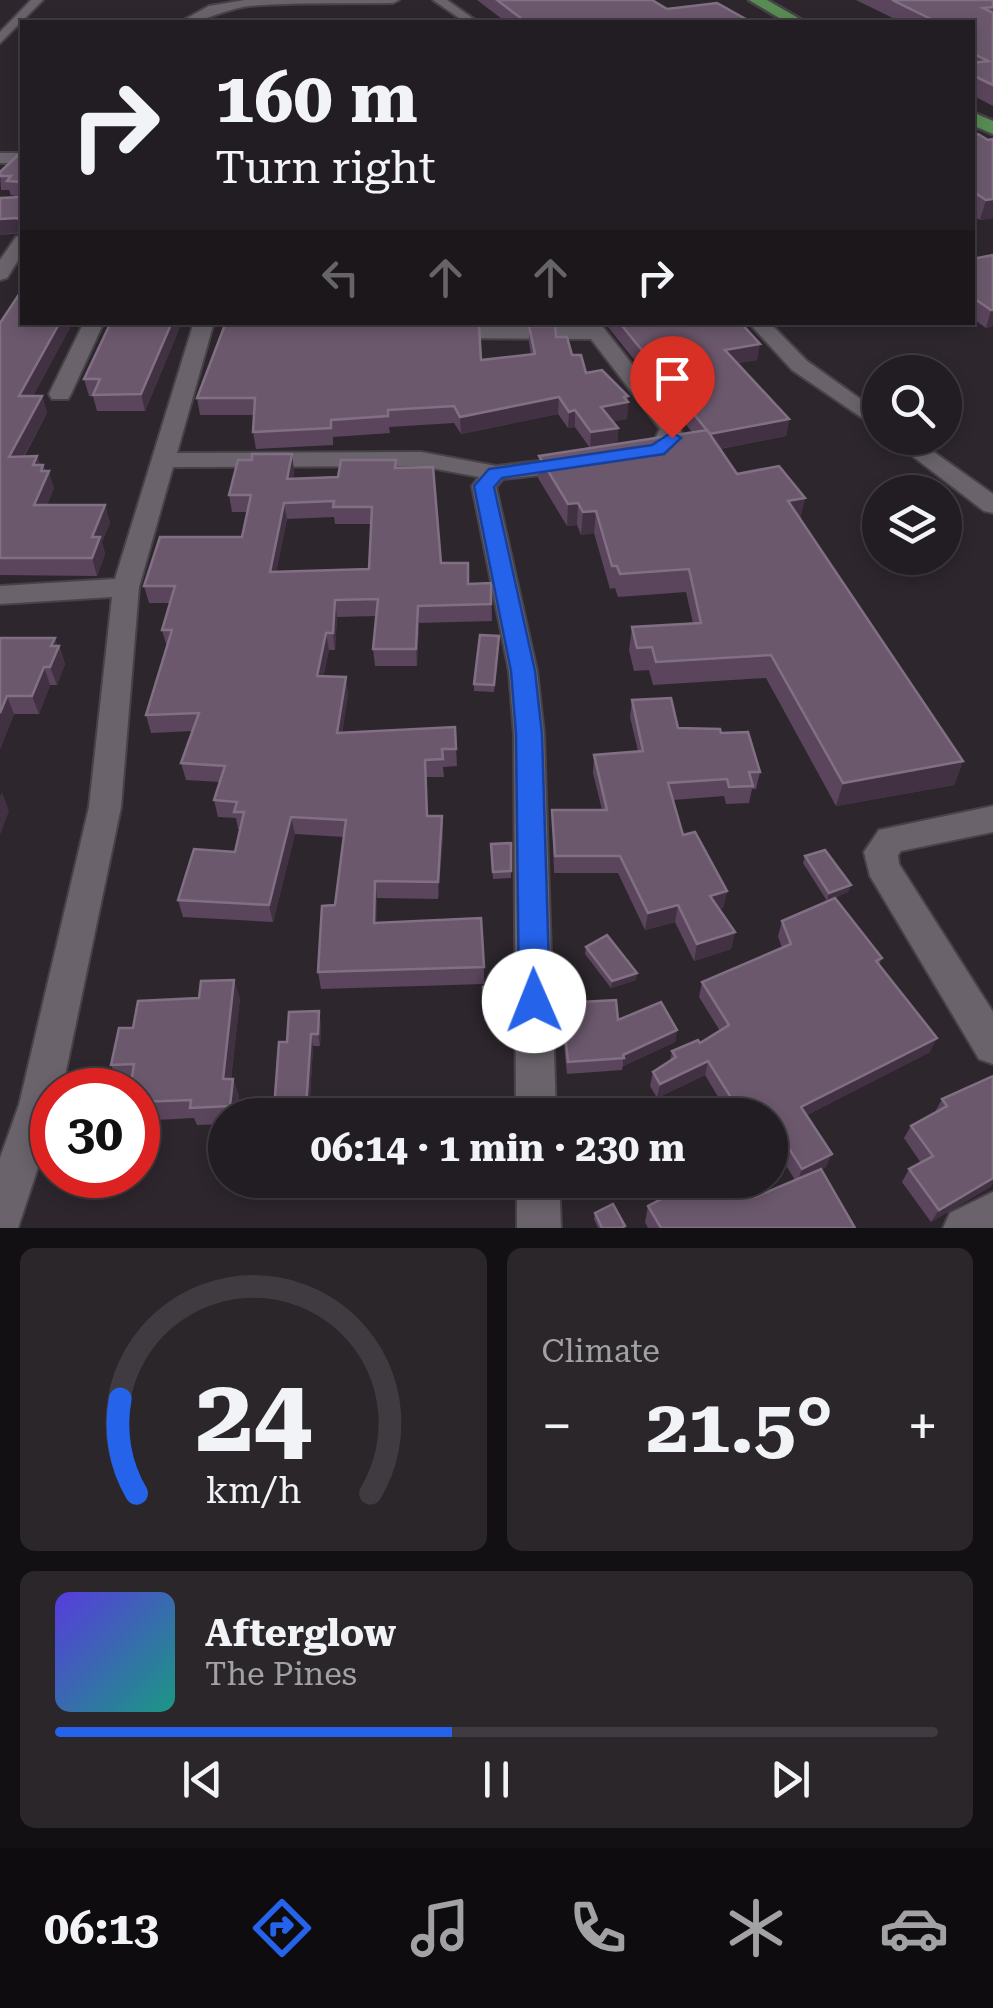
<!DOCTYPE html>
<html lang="en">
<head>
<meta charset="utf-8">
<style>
	:root { --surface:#221d22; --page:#2a262a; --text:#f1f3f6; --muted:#a2a2a5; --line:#3f3b40; --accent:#2563eb }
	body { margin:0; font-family:"Roboto Serif",serif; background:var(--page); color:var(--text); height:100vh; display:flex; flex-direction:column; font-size:38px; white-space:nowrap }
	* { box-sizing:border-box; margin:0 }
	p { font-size:32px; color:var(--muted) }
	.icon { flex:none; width:55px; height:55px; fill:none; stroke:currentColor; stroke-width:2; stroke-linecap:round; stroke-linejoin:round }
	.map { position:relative; height:1228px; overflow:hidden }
	.details { display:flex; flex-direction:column; gap:20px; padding:20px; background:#131013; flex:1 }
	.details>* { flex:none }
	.hud { position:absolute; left:20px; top:20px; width:955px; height:305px; border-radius:0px; box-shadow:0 5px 15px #0003,0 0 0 2px var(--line); background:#221d22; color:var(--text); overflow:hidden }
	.controls { position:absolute; left:862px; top:355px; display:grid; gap:20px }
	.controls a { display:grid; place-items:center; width:100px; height:100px; border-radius:50%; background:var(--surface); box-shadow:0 5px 15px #0003,0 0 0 2px var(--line); font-size:50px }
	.speed { position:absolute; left:30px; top:1068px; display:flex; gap:20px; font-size:50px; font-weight:700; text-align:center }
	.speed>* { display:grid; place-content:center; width:130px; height:130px; border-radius:50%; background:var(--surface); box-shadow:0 5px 15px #0003,0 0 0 2px var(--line); line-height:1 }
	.speed .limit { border:15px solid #d22; background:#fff; color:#111 }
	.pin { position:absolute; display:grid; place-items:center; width:85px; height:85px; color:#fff; margin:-102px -42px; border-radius:50% 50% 50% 0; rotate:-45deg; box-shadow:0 0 10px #0007 }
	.pin .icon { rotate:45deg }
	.me { position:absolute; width:110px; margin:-55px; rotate:359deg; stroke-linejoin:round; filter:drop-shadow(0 0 8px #0008) }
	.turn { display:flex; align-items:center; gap:35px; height:210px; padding:0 30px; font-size:45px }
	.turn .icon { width:130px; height:130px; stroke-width:2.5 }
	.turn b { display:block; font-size:70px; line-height:85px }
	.lanes { display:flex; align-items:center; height:95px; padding:0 30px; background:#0003; justify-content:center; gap:50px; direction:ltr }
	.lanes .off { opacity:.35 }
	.big { font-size:75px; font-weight:700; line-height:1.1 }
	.details .tile { flex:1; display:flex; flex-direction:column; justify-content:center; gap:15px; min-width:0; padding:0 35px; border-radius:15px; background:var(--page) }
	.details .dial { align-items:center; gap:0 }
	.dial svg { height:260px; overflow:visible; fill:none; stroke:var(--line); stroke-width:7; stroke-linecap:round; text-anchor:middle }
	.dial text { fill:var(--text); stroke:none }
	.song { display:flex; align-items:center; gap:30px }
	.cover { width:120px; height:120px; border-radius:15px; background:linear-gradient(135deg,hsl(250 70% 55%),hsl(170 70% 35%)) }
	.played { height:10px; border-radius:5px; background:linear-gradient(90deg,var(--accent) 45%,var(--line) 45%) }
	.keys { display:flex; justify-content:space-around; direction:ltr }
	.heat { display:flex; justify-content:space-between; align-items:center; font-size:55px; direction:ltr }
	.details .tiles { flex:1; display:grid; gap:20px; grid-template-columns:1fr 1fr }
	.tile:last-child { grid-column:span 2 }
	.trip { position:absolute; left:208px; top:1098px; width:580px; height:100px; border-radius:50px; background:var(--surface); box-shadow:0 5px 15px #0003,0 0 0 2px var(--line); font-weight:700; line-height:100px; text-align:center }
	.tab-bar { display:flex; height:160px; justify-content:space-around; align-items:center; background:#0e0c0e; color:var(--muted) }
	.tab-bar .icon { width:70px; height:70px }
	.tab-bar .current { color:var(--accent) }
	.tab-bar b { font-size:45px; color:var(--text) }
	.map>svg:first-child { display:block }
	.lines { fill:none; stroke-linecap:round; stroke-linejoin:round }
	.minor-casing { stroke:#474248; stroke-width:4 }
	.major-casing { stroke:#474248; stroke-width:5 }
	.minor { fill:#6a636b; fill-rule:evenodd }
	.major { fill:#578c52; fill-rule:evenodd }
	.wall { fill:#5a455d; fill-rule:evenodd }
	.shaded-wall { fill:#413143 }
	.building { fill:#6b586d; stroke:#817083; stroke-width:2.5; fill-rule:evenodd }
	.route { fill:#2563eb; stroke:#184099; stroke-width:2.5 }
</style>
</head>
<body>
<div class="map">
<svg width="993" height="1228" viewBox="0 0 993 1228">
	<rect width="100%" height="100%" fill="#2d272d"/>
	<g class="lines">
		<g class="minor-casing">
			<g id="minor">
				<polygon points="31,0 43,0 0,43 0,32"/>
				<path d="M245 0H399L393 3C345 4 296 2 249 6 225 9 203 23 180 22L209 6Z"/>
				<polygon points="433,0 447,0 478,22 465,22"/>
				<rect x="0" y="153" width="22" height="10"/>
				<polygon points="22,236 22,254 7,278 0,280 0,260 16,237"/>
				<polygon points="84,322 104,322 71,394 68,399 52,399 49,394"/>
				<polygon points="194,322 214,322 177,453 421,452 496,466 575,457 587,464 575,471 503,479 496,487 537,671 544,734 556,1115 516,1115 514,734 509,671 472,486 479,477 421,466 173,467 139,587 121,807 62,1090 52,1090 52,1125 18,1228 0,1228 0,1158 19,1105 89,807 112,597 0,604 0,586 115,579"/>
				<path d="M578 322H599L679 424 682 435C674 453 654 463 634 458L630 453 654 441 660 429 591 339 443 338 433 332 443 326 581 327Z"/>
				<polygon points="748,322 769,322 807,361 880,413 880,430 792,370"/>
				<polygon points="889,438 914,438 993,494 993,513 984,511"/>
				<polygon points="993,806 993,832 901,851 898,855 899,864 993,1012 993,1064 979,1059 870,876 864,852 879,830"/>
				<polygon points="517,1180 559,1180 561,1228 517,1228"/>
				<polygon points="993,1192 993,1228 943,1228 950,1213"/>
			</g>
		</g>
		<g class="major-casing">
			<g id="major">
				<polygon points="749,0 767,0 805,22 786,22"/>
				<polygon points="972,112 993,121 993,134 972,125"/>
			</g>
		</g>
		<use href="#minor" class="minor"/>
		<use href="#major" class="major"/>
	</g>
	<g class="wall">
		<polygon points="477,0 652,0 667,9 751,22 506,22"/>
		<polygon points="856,0 993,0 993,106 972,95 972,22 901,22"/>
		<polygon points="972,135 993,218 980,220 972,215"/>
		<polygon points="22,155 22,233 0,235 0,198 21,197 11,195 9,190 1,190 0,172"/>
		<polygon points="993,255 993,326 986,328 972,318 972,259"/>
		<polygon points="73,322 33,396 42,396 47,413 24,457 37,456 40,465 43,465 54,488 47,505 105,505 110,523 102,542 105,554 97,576 0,575 0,323"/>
		<polygon points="111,322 182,322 145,411 97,411 93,396 89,396 84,379"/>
		<polygon points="604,322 740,322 757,360 738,363 789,419 786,436 720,449 737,474 805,498 800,519 963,761 954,785 836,806 766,678 653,685 649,670 634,671 629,650 632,627 693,623 686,592 618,597 615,588 610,589 594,533 581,535 577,525 567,526 538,478 539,456 590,448 575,427 568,428 558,414 461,434 454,423 389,427 390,433 333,437 333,445 256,449 253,432 254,415 200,415 197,398 407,324 481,360 531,355 529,342 529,326 556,337 586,373 628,396 627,419 613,421 618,428 617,444 692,432"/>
		<path d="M252 460 294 470 293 479 338 477 397 468 441 563 469 584 491 583 492 621 419 623 417 666H375L373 649 376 616 337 617 335 650H329L323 677 348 694 342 732 455 727 457 766 443 767 444 777H426L427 816H442L443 834 438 899 377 898 376 923 484 967V984L321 989 318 972 335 905 344 837 295 834 273 922 183 917 178 900 235 852 240 829H238L236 818 218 817 214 800 220 782 186 780 181 763 193 731 151 733 146 715 167 647 162 630 170 603H149L144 586 242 537 247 512H232L229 495ZM334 517 335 524H371L369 569 276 572 287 519Z"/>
		<polygon points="0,638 59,646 65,664 57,685 50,685 39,714 14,714 0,749"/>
		<polygon points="499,643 494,692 474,691 474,684"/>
		<polygon points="632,700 678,728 721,733 760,772 756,789 752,789 749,803 726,804 724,796 673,800 683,835 727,891 723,908 719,909 735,932 731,949 694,961 675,922 645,930 618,873 554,873 552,810 602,810 593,773 594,755 638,751 630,717"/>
		<polygon points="511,843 511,878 493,879 491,844"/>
		<polygon points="805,856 851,885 848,892 827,901 803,863"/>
		<polygon points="782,921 882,958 879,965 930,1052 807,1115 826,1167 822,1169 855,1228 648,1228 645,1222 648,1206 733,1193 755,1197 795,1180 770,1140 770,1115 729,1115 705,1075 657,1098 650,1086 653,1072 670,1061 672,1051 700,1043 720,1031 699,997 702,982 782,948 778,936"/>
		<polygon points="586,947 636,980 611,988 585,954"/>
		<polygon points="512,986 512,1019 484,1021 483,987"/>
		<polygon points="240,998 231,1079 233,1079 239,1097 237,1115 225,1115 225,1124 197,1125 194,1118 138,1121 138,1090 131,1083 120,1083 111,1065 133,1028"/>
		<polygon points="562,1003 618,1020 677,1030 675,1042 623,1066 622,1070 567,1074 561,1015"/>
		<polygon points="321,1023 320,1046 313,1046 309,1115 275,1115 274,1110 287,1042"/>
		<polygon points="993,1076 993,1183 990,1187 931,1222 902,1182 909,1169 921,1163 904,1138 911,1126 935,1112 942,1099"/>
		<polygon points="595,1213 625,1226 624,1228 598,1228 594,1219"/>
	</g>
	<g class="shaded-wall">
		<polygon points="993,199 993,218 980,220 986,200"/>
		<polygon points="17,218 21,232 0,235 0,219"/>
		<polygon points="991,310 993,310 993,326 986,328"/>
		<polygon points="60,322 73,322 24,413 19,396"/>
		<polygon points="172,322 182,322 145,411 141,394"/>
		<polygon points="760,344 757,360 723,366 725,350"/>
		<polygon points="42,396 47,413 14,474 9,457"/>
		<polygon points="628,396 627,419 600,424 601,407"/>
		<polygon points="559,397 558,414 461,434 460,417"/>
		<polygon points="575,410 575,427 568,428 569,412"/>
		<polygon points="789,419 786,436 707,451 710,434"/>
		<polygon points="618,428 617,445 590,449 591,432"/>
		<polygon points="292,454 294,470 290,495 287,479"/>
		<polygon points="37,456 41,470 43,465 47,476 49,471 54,488 40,523 34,505 33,465"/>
		<polygon points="805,498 800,520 788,501"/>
		<polygon points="284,503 287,519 273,589 270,572"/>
		<polygon points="578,503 577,525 567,526 568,504"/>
		<polygon points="105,505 110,523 102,542 105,554 97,576 92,558 92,537"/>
		<polygon points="596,511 594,533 581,535 583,512"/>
		<polygon points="335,600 337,617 335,650 333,633"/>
		<polygon points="418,606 419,623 417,666 416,649"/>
		<polygon points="326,633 329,650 320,694 317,676"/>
		<polygon points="55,638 65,664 57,685 50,667 51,646"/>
		<polygon points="44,667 50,685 39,714 32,696"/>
		<polygon points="346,677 348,694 340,750 337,733"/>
		<polygon points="7,696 14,714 0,749 0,713"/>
		<polygon points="963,761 954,785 836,806 843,783"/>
		<polygon points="2,792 9,811 0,835 0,796"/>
		<polygon points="442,816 443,834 438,899 438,882"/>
		<polygon points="291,817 295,834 273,922 269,905"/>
		<polygon points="375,881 377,898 376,940 374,923"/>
		<polygon points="851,885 848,892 827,901 829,893"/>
		<polygon points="727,891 723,908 707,913 710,896"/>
		<polygon points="678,905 675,922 645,930 648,913"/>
		<polygon points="735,932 731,949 694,961 697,944"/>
		<polygon points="637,973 636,980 611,988 612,981"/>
		<polygon points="234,980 240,998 229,1097 223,1079"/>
		<polygon points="319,1011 321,1023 320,1046 318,1034"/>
		<polygon points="677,1030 675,1042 623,1066 623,1055"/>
		<polygon points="311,1034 313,1046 309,1115 308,1115 306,1108"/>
		<polygon points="937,1038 930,1052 796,1121 801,1107"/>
		<polygon points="708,1061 705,1075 657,1098 660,1084"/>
		<polygon points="233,1079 239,1097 237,1115 233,1115 230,1106"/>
		<polygon points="832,1154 826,1167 797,1182 802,1169"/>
		<polygon points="993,1178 993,1183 990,1187 931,1222 939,1210"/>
	</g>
	<g class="building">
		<polygon points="497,0 652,0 667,9 717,3 751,22 526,22"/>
		<polygon points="892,0 993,0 993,7 983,8 993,13 993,85 972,75 972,63 988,61 972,53 972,22 920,22 935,21"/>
		<polygon points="978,134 988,140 993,139 993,199 986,200 972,191 972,135"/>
		<polygon points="18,155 22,155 22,221 17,218 0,219 0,198 21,197 21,182 7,181 11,176 0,176 0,172"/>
		<polygon points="993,255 993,310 991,310 972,297 972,259"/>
		<polygon points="22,290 22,322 60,322 19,396 42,396 9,457 37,456 33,465 43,465 41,471 49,471 34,505 105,505 92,537 100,537 92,558 0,558 0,323"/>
		<polygon points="111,322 172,322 141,394 93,395 100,379 84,379"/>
		<polygon points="226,322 402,322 479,325 481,360 535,354 529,326 555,326 556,337 567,337 572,355 581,355 586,373 602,370 628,396 624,397 628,402 601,407 618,428 591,432 575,410 569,412 559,397 460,417 454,406 388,410 388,416 331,420 331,428 253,432 255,398 197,398"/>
		<polygon points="619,322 740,322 760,344 725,350 789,419 710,434"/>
		<polygon points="707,430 737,474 779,466 805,498 788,501 963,761 843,783 771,655 656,662 652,647 637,648 632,627 701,623 689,569 620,574 617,566 612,566 596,511 583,512 578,503 568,504 539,456"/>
		<path d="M252 454H292L287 479 338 477 341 460H396L395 468 433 467 441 563H468V584L491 583V604L418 606 416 649H373L378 599 335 600 333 633H326L317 676 346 677 337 733 455 727 456 749H442L443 759 425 760 427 816H442L438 882 375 881 374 923 481 918 484 967 318 972 322 906 335 905 346 820 291 817 269 905 178 900 194 849 235 852 244 812H234L237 802 214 800 225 766 181 763 199 713 146 715 172 630H162L175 586H144L160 537H242L251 495H229L238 460H252ZM334 501 333 507H372L369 569 270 572 284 503Z"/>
		<polygon points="480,635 499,636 494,685 474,684"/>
		<polygon points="0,638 55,638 51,646 59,646 50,667 44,667 32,696 7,696 0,713"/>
		<polygon points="671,698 678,728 720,729 721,733 748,732 760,772 749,772 753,786 729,787 727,779 668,783 683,835 695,832 727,891 710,896 735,932 697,944 678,905 648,913 620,856 555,856 552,810 607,810 594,755 643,751 632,700"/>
		<polygon points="511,843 511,871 493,872 491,844"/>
		<polygon points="825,850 851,885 829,893 805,856"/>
		<polygon points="835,898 882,958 876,961 937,1038 801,1107 832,1154 802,1169 774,1125 770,1127 770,1115 742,1115 708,1061 660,1084 653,1072 676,1057 672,1051 698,1040 700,1043 729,1025 702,982 791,944 782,921"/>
		<polygon points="607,935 637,973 612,981 586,947"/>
		<polygon points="234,980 223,1079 233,1079 230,1106 190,1108 191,1100 138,1102 138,1090 130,1090 134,1064 111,1065 119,1028 133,1028 138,1001 199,998 201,981"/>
		<polygon points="512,986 512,1013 484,1014 483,987"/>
		<polygon points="616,1000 618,1020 661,1002 677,1030 623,1055 624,1058 568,1062 562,1003"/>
		<polygon points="319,1011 318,1034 311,1034 306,1108 274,1110 279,1042 287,1042 289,1012"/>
		<polygon points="993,1076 993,1178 939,1210 909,1169 933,1156 911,1126 947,1106 942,1099"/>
		<polygon points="821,1169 855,1228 661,1228 648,1206 698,1180 726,1180 733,1193 748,1185 755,1197"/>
		<polygon points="613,1204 625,1226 621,1228 602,1228 595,1213"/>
	</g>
	<polygon class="route" points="672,432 681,438 664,454 502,478 494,487 535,671 542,734 550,1001 545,1011 534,1015 523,1011 519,1001 516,734 511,671 474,486 489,469 652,445"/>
</svg>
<div class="controls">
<a><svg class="icon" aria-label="search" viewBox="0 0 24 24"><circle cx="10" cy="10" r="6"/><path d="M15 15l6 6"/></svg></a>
<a><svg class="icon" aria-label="layers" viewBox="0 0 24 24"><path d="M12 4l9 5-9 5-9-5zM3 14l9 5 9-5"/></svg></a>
</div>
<div class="speed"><div class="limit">30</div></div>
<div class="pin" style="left:672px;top:438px;background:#d93025"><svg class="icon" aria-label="arrive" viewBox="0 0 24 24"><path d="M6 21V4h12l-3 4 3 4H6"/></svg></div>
<svg class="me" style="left:534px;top:1001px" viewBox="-20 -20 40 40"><circle r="19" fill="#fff"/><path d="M0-13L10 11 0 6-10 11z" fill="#2563eb"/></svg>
<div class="trip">06:14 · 1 min · 230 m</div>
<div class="hud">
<div class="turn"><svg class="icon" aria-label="right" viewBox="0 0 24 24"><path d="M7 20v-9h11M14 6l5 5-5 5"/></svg><div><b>160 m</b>Turn right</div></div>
<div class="lanes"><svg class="icon off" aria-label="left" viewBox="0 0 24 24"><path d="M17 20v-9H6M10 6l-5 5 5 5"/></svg><svg class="icon off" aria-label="ahead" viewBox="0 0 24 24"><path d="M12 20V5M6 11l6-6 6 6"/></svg><svg class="icon off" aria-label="ahead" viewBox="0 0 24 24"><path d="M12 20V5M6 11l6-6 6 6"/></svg><svg class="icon" aria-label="right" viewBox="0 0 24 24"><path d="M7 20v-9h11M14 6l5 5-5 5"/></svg></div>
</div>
</div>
<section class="details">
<div class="tiles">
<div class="tile dial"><svg viewBox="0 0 100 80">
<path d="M14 69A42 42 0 1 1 86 69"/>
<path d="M14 69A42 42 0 0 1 9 40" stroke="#2563eb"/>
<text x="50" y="56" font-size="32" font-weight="700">24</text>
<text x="50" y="72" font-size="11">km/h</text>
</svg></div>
<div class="tile"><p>Climate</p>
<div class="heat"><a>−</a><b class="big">21.5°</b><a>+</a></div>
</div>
<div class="tile">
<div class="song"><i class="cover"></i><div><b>Afterglow</b><p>The Pines</p></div></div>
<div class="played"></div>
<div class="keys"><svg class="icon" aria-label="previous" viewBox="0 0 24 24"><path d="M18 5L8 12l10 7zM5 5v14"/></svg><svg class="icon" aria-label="pause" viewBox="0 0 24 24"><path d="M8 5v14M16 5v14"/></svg><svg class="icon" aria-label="next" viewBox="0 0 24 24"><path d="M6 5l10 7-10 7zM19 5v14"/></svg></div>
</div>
</div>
</section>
<nav class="tab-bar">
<b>06:13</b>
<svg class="icon current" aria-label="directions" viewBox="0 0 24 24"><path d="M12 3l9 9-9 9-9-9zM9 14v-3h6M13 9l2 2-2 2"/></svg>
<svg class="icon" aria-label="music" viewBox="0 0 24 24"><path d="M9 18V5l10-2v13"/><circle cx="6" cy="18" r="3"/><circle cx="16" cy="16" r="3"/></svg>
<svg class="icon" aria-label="phone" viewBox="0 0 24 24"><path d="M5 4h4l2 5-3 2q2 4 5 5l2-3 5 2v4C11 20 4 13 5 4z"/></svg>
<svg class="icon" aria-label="climate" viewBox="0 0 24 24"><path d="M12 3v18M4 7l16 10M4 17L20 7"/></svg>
<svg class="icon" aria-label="car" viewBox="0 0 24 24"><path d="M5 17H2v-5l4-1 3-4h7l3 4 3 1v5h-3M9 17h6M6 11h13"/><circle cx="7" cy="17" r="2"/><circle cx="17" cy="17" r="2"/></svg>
</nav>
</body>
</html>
